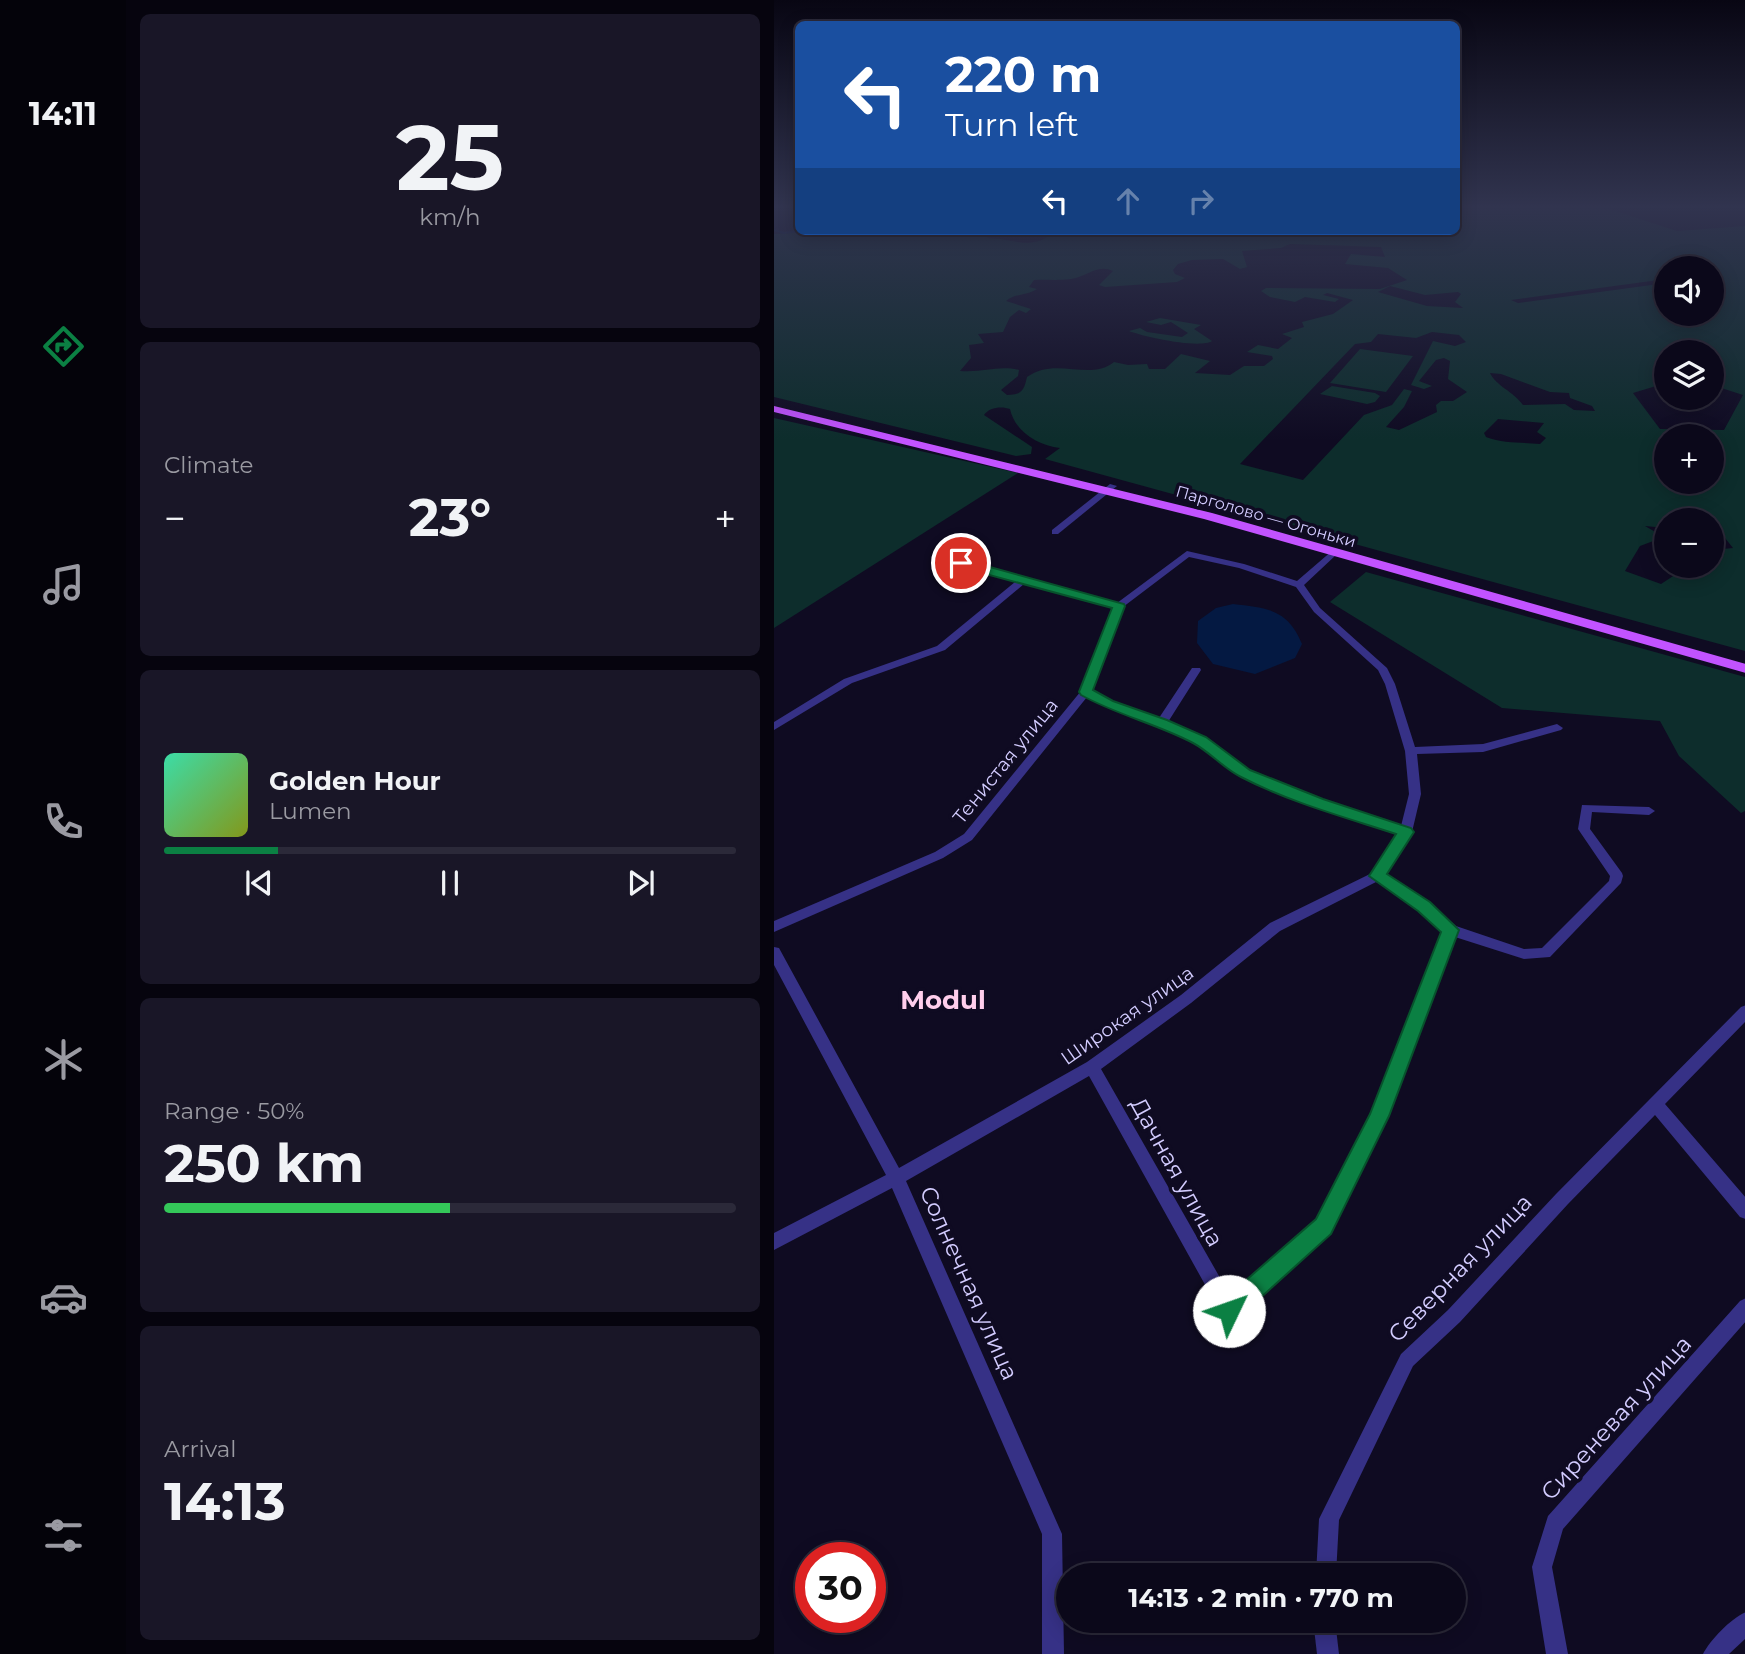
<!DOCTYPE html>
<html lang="en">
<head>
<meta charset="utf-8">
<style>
	:root { --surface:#0b081a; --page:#191627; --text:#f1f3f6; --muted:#9a9aa2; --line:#2b2939; --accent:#0b8043 }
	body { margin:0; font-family:Montserrat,sans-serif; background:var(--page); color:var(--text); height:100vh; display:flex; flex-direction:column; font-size:26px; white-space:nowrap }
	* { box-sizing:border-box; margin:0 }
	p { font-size:23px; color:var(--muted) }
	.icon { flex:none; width:38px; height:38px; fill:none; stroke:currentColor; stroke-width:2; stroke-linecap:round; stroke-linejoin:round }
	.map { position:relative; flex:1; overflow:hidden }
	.details { display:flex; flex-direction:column; gap:14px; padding:14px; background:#06040e; width:648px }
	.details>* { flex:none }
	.guide { position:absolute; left:21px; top:21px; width:665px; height:214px; border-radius:10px; box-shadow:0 4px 18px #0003,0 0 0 2px var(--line); background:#1a4fa0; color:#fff; overflow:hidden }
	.fabs { position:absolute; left:880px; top:256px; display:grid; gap:14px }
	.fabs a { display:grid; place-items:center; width:70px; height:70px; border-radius:50%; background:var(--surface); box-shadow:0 4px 18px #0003,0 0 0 2px var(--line); font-size:35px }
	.speed { position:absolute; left:21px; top:1542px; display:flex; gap:14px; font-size:35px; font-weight:700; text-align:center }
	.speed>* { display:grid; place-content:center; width:91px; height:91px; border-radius:50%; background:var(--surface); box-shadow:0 4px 18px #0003,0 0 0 2px var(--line); line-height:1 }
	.speed .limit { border:10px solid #d22; background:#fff; color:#111 }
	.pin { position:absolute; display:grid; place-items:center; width:60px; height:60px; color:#fff; margin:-30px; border:4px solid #fff; border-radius:50%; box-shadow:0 2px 7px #0007 }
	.me { position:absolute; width:77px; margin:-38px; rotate:48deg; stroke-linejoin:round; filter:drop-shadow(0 0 5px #0008) }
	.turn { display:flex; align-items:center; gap:24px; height:147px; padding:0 35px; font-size:32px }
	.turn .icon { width:91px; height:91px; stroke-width:2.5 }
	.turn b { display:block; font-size:49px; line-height:60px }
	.lanes { display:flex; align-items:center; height:66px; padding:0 35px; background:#0003; justify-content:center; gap:35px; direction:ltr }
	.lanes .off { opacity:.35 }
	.big { font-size:52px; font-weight:700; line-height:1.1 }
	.details .card { flex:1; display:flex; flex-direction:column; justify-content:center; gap:10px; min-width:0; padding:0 24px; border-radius:10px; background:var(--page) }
	.details .dial { align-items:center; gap:0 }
	.dial b { font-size:91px; line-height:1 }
	.song { display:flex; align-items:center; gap:21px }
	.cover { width:84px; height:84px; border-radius:10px; background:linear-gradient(135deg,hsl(160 70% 55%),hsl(70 70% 35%)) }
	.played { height:7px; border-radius:4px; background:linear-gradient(90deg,var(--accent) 20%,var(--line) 20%) }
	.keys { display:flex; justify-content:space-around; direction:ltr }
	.heat { display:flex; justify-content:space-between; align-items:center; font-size:38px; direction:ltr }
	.charge { height:10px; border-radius:5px; background:linear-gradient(90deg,#34c759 50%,var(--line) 0) }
	.trip { position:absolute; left:282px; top:1563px; width:410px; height:70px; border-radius:35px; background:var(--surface); box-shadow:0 4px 18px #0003,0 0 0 2px var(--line); font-weight:700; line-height:70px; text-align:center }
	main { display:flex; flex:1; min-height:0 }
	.dock { display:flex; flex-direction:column; width:126px; justify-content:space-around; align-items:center; background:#04030a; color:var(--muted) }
	.dock .icon { width:49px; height:49px }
	.dock .active { color:var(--accent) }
	.dock b { font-size:32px; color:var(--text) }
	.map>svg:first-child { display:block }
	.green { fill:#0d2d2c; fill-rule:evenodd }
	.water { fill:#041942 }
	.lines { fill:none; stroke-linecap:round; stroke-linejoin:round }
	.stream { stroke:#041942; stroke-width:2 }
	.minor { fill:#363186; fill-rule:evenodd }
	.primary { fill:#c253ff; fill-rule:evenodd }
	.route { fill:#0b8043; stroke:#07532c; stroke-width:2 }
	.labels { text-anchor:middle; stroke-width:7; stroke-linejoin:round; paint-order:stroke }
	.far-street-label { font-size:16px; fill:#d3ccff; stroke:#0f0b22 }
	.street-label { font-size:19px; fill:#d3ccff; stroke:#0f0b22 }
	.near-street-label { font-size:23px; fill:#d3ccff; stroke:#0f0b22 }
	.district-label { font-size:26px; font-weight:bold; fill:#ffceec; stroke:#0f0b22 }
</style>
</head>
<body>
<main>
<nav class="dock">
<b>14:11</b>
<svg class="icon active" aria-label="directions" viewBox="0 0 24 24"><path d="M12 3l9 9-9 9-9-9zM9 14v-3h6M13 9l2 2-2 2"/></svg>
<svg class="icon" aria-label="music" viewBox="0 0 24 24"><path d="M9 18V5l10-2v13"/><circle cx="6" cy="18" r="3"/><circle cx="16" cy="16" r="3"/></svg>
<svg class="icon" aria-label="phone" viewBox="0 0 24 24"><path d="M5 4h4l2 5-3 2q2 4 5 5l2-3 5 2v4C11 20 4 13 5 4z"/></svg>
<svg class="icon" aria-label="climate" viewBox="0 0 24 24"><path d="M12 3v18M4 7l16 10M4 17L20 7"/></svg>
<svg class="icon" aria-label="car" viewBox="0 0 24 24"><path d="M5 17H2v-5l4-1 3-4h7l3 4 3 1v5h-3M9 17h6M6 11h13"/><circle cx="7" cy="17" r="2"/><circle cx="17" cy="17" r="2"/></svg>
<svg class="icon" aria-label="filters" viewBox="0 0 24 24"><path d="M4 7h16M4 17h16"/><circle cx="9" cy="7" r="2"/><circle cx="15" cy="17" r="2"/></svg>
</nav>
<section class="details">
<div class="card dial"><b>25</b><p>km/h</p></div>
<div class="card"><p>Climate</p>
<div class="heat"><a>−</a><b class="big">23°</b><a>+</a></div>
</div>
<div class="card">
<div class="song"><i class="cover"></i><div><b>Golden Hour</b><p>Lumen</p></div></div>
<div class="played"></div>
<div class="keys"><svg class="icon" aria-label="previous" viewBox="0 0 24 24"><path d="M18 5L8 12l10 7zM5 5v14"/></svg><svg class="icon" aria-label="pause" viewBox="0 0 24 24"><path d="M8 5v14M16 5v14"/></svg><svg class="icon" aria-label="next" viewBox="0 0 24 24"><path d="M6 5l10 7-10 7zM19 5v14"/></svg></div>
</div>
<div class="card"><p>Range · 50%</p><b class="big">250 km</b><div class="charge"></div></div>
<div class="card"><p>Arrival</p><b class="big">14:13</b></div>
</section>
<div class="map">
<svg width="972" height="1654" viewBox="0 0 972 1654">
	<rect width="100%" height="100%" fill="#0f0b22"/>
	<g class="green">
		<path d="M683 208H832L903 231 971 226V651L271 459 286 448C264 445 241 432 236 409 228 406 215 407 210 415L258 447 257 454 242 456 0 397V234L54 231H212L210 235C216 240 218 238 226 239 246 242 262 248 280 232L277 231H682ZM516 244 607 247 611 257 577 254 571 264 614 268 633 280 606 289 492 288 487 291 496 297 521 302 531 297 561 302 565 299 549 295 553 293 579 300 559 314 528 322 530 327 508 334 518 338 504 349 484 345 473 352 498 356 499 359 490 366H470L456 375 421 373 436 361 407 354 391 369H375L373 364 354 365 340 362C315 382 282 356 253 377 250 391 247 395 233 395L227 390 244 376 245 370C224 365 209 373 186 371L197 358 195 345 210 343 204 334 229 332 236 317 245 310 252 313 257 309 232 301C242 293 252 296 263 289L255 287 260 280C274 279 295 282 307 276 318 272 327 265 339 271L325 285 331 287 403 282 411 278 401 274 399 270 404 264 418 260 449 259 466 269 473 267 468 251 507 248ZM892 268H938V313H892V283L744 303 737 300 892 279ZM616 286 651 295 684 292 687 294 681 302 689 308 653 306 604 292ZM658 332 685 335 692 342 681 346 659 341 637 385 650 389 658 386 645 381 662 360 670 358 676 361 674 379 693 392 679 401H667L662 405 663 412 625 430 612 427 630 407 638 391 630 389 618 405 590 415 529 480 466 464 581 344 597 342 604 334 642 338ZM892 352H938V385L969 395 950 430 886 429 859 393 892 383ZM716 373 727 374 776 392 795 393 796 398 818 406 821 411 800 410 791 404 749 405C739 391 722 386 716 373ZM724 419 770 423 763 432 772 438 766 444C747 442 730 444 712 437L710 433ZM892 436H938V481H892ZM892 520H938V532L951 538 959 548 938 550V565H916L887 584 851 571 866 546 890 537 871 526 892 528Z"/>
		<path d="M386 318 427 325 420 329 438 341C426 349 370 337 355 331L366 328 373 332 408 337 414 333 397 322 387 325 372 322Z"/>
		<polygon points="586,349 639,356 612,392 556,383"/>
		<polygon points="558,386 601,393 606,396 601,402 593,404 546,394"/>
		<polygon points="0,418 244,473 0,628"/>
		<polygon points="592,572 971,677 971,811 967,813 905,756 886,721 728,708 556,602"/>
	</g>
	<path class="water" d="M459 604C493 608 514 609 528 644L521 658 481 674 439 664 423 643 424 621 442 608Z"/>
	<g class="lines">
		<polyline class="stream" points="0,230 10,233 25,231"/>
		<g class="minor">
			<polygon points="336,484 343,486 284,534 278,534 278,530"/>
			<path d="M559 550 564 553 562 555 530 585 546 608 613 668 621 684 641 747 709 744 783 724 789 728 787 730 709 752 643 754 647 794 638 832 611 875 655 903 682 926 750 949 768 948 835 881 836 876 804 829 808 805 875 807 881 811 875 815 818 812 816 829 848 873 849 876 847 883 776 957 750 959 681 937 613 1116 556 1232 461 1317 455 1320 449 1317 315 1076 132 1181 288 1534 290 1654H268V1534L118 1188 0 1250V1233L112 1175 0 965V947L5 948 125 1168 313 1062 407 995 496 923 598 873 624 834C573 816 518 800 469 777 452 768 438 752 421 743 387 724 347 717 313 697L198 840 169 858 0 932V921L161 852 190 834 307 691 340 608 250 584 171 650 78 683 0 730V722L70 679 163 646 241 582 184 565V561H190L343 603 413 551 470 564 523 581ZM415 557 465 568 522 587 540 612 604 670 611 684 631 751 635 794 627 826 548 799 475 770 431 738 394 722 427 670 426 668H418L385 718 338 703 318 691 349 607ZM602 882 645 909 670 931 598 1114 544 1220 457 1297 327 1069 417 1003 506 931Z"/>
			<polygon points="972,1005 972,1021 891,1104 972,1198 972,1219 966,1217 881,1115 794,1204 686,1322 639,1366 565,1520 562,1575 542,1575 545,1519 627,1354 674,1310 782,1194 967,1007"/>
			<polygon points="972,1298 972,1321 789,1529 778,1567 794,1654 772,1654 758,1567 774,1516 966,1301"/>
			<path d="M972 1612V1638L955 1654H929C935 1641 958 1617 972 1612Z"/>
			<polygon points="539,1620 561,1620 565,1654 543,1654"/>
		</g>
		<polygon class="primary" points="0,406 438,513 972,664 972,673 430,519 0,412"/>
	</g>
	<linearGradient id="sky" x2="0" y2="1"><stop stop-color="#080613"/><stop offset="0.47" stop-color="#31344f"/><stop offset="1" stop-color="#31344f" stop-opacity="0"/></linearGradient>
	<rect width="972" height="440" fill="url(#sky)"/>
	<path class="route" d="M187 559 350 604 351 606 319 690 339 701 393 720 432 737 476 770 549 799 637 828 640 832 613 874 656 902 685 930 615 1116 557 1234 463 1319 455 1322 447 1319 444 1311 447 1302 542 1219 596 1114 667 932 644 911 595 876 622 834C570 817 515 802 467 777 449 768 436 752 419 743 383 724 343 715 307 695L305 692 338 608 182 566 181 563Z"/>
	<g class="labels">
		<g class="far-street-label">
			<text transform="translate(492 516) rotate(16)" y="6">Парголово — Огоньки</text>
		</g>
		<g class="street-label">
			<text transform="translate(231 761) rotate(-51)" y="7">Тенистая улица</text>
			<text transform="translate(353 1015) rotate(-35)" y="7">Широкая улица</text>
		</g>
		<g class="near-street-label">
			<text transform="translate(403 1172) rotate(61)" y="8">Дачная улица</text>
			<text transform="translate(686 1268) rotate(-46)" y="8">Северная улица</text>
			<text transform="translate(195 1283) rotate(66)" y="8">Солнечная улица</text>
			<text transform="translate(842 1418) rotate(-48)" y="8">Сиреневая улица</text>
		</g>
		<g class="district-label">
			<text x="169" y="1009">Modul</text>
		</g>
	</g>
</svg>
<div class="fabs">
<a><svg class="icon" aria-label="sound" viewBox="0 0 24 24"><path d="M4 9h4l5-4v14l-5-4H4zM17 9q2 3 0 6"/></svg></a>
<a><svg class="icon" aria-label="layers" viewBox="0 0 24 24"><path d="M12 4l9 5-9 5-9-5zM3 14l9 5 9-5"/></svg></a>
<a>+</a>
<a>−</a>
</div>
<div class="speed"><div class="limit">30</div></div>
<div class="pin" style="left:187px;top:563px;background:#d93025"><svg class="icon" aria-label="arrive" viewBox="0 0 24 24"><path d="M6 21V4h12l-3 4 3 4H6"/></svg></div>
<svg class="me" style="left:455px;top:1311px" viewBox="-20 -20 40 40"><circle r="19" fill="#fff"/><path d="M0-13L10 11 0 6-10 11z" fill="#0b8043"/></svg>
<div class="trip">14:13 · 2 min · 770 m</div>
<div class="guide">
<div class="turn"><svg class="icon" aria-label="left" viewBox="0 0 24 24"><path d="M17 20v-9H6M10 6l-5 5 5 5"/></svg><div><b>220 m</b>Turn left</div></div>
<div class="lanes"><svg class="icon" aria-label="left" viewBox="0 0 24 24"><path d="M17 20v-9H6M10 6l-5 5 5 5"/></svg><svg class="icon off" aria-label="ahead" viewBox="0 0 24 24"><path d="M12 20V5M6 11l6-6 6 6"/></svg><svg class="icon off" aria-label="right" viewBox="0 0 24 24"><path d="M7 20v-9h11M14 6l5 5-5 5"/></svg></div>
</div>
</div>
</main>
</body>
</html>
